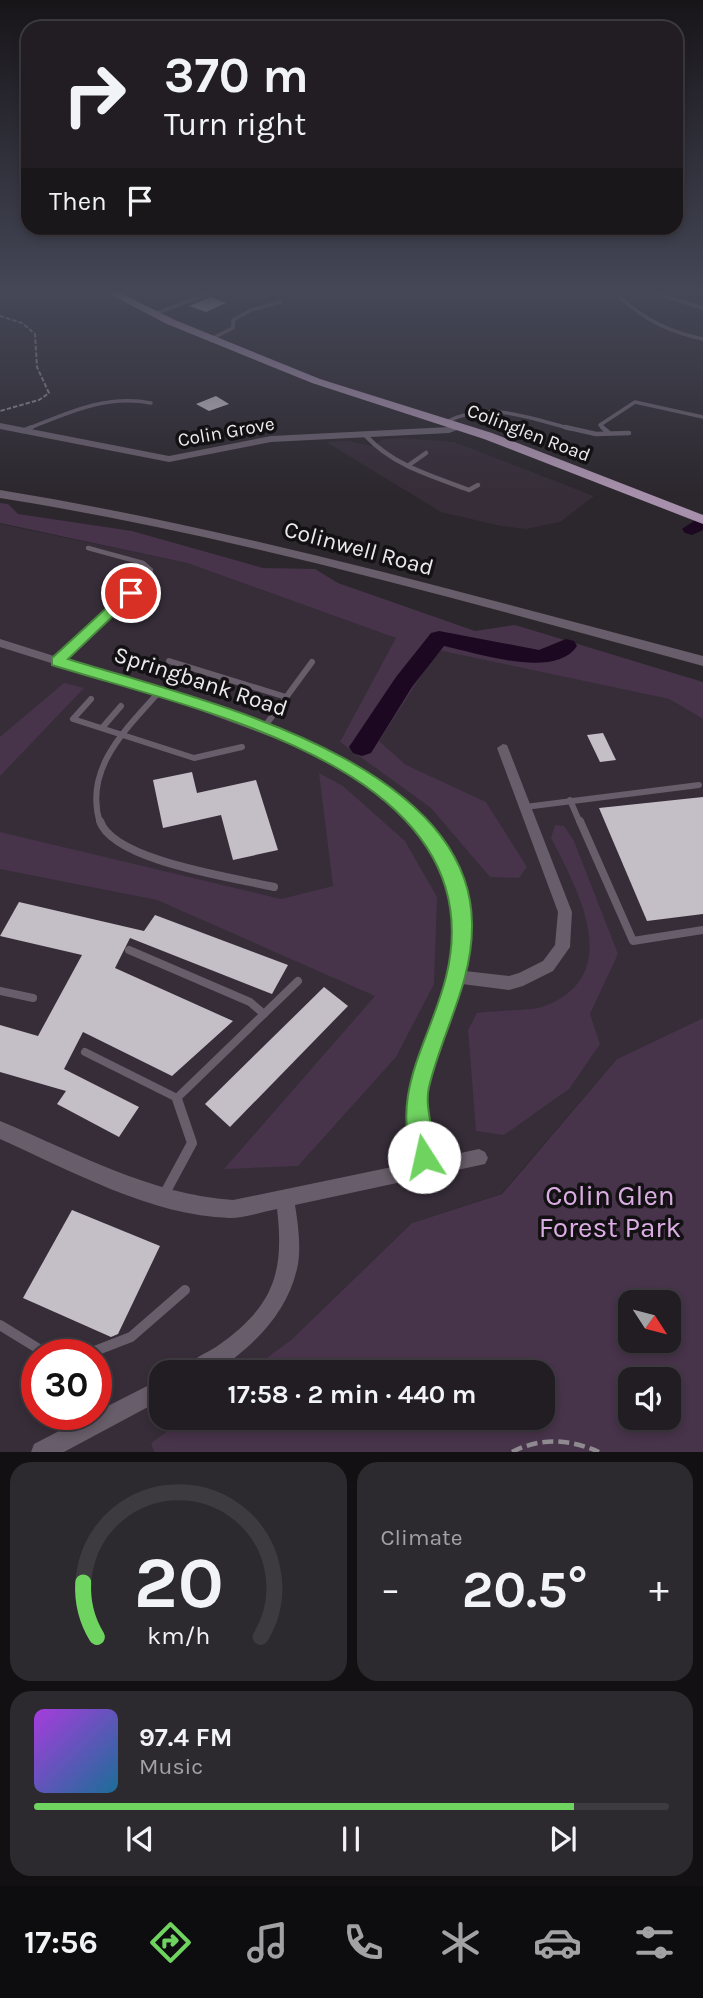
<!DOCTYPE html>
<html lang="en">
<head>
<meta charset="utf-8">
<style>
	:root { --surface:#211d22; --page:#2d2a2f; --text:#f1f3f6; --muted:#a2a2a5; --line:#3e3b40; --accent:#6fd360 }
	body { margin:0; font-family:Karla,sans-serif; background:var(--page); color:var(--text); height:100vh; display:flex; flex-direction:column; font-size:26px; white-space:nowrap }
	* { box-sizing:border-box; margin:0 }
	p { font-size:23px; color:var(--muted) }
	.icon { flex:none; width:38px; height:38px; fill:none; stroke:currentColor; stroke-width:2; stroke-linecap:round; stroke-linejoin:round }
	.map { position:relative; height:1452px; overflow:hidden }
	.sheet { display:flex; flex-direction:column; gap:10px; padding:10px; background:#121013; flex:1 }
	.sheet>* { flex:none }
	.banner { position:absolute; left:21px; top:21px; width:662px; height:214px; border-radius:21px; box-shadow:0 4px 10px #0003,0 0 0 2px var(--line); background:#211d22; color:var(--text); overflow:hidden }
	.needle { width:46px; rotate:126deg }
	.tools { position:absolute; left:618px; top:1290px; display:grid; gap:14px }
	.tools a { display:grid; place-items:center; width:63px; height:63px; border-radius:14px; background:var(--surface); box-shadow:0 4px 10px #0003,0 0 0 2px var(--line); font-size:35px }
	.speed { position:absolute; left:21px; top:1339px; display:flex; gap:14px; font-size:35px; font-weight:700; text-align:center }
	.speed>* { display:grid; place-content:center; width:91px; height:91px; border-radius:50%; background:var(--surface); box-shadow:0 4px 10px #0003,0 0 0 2px var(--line); line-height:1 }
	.speed .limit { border:10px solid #d22; background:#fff; color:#111 }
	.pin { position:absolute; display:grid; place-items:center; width:60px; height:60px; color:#fff; margin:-30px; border:4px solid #fff; border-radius:50%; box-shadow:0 2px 7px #0007 }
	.me { position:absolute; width:77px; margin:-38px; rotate:350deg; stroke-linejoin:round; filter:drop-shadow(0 0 5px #0008) }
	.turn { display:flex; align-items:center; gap:24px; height:147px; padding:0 28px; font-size:32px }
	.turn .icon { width:91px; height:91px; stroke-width:2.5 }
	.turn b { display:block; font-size:49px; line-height:60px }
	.then { display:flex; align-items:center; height:66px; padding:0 28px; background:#0003; gap:14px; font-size:26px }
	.big { font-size:52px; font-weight:700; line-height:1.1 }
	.sheet .card { flex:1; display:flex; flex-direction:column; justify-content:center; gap:10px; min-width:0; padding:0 24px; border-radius:21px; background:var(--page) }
	.sheet .dial { align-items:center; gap:0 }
	.dial svg { height:182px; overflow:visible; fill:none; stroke:var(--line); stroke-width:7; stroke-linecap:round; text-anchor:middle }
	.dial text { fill:var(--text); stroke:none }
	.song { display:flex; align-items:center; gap:21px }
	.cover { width:84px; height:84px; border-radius:10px; background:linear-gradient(135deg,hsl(280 70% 55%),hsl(200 70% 35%)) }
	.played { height:7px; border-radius:4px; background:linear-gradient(90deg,var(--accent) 85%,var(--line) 85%) }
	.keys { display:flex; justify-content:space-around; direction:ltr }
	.heat { display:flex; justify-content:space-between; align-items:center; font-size:38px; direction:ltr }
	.sheet .tiles { flex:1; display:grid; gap:10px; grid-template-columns:1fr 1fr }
	.card:last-child { grid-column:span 2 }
	.trip { position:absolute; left:149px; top:1360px; width:406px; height:70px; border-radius:21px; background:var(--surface); box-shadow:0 4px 10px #0003,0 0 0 2px var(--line); font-weight:700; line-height:70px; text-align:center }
	.tabs { display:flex; height:112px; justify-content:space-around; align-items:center; background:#0d0c0e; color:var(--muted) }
	.tabs .icon { width:49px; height:49px }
	.tabs .selected { color:var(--accent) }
	.tabs b { font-size:32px; color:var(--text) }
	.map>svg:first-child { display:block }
	.built { fill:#362d38; fill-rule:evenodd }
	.green { fill:#47334a; fill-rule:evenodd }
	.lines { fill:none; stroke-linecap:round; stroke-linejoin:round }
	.river { fill:#1d0821; fill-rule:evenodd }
	.building { fill:#c4bec6 }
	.path-far1 { stroke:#8e8a8f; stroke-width:2; stroke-dasharray:4.5 2; stroke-linecap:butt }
	.path { stroke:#8e8a8f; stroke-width:4.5; stroke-dasharray:11 5; stroke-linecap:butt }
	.service-far4 { stroke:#685d6a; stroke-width:3.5 }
	.service-far3 { stroke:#685d6a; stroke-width:4.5 }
	.service-far2 { stroke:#685d6a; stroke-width:6 }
	.service-far1 { stroke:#685d6a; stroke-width:8 }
	.service { stroke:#685d6a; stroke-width:10 }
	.minor { fill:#685d6a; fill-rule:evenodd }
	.tertiary { fill:#685d6a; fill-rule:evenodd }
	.primary { fill:#a790ab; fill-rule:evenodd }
	.route { fill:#6fd360; stroke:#48893e; stroke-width:2 }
	.labels { text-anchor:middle; stroke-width:7; stroke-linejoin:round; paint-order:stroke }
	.far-street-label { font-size:19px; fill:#edeaee; stroke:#131113 }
	.street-label { font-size:23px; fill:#edeaee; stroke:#131113 }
	.near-park-label { font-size:28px; fill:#daaee2; stroke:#131113 }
</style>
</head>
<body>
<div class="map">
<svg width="703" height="1452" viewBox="0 0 703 1452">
	<rect width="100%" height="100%" fill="#2c272d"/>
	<g class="built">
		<polygon points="402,438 454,442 594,496 560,522 526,529 501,526 441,512 326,442 348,441 371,446 384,439"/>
		<path d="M0 524 187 563 397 638 669 699 703 719V1018L617 1059 501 1194 412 1223 291 1340 247 1372H161V1418H185L151 1443 154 1452H0ZM37 1354H96V1414H37Z"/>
	</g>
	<g class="green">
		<polygon points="0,503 8,504 18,514 132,531 263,568 315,569 338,583 475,631 515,625 703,682 703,719 669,699 438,650 379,741 406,765 486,802 527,867 519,878 490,877 431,808 340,742 396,638 187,563 0,523"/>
		<polygon points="64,683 84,688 0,776 0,737"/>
		<polygon points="319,773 343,786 405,841 437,897 434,984 396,1057 298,1166 224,1169 375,996 157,900 0,869 0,832 281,899 333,886"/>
		<path d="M555 825 564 826 574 841 618 954 590 1014 600 1044 569 1089 504 1135 476 1131 468 1030 477 1013C495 1010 529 1011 542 1007 626 977 579 892 551 838Z"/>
		<path d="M703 1018V1452H154L151 1443 185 1418H542V1372H247L291 1340 412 1223 502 1194 617 1059ZM668 1302V1340H630V1302ZM668 1379V1418H630V1379Z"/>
	</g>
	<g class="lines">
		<g class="river">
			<polygon points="703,515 703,530 692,535 685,533 682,529"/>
			<path d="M439 631 539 650 566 639 574 641 577 646C555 680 478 653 444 646L412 687 371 753 362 756 353 753 349 747 396 677 431 633Z"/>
		</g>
	</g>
	<g class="building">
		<polygon points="211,297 226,303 206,312 189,306"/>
		<polygon points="216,396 229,404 209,411 196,404"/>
		<polygon points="603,733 616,760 600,762 587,735"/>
		<polygon points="192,772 197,793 256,780 278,850 233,860 221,815 163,828 153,780"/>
		<polygon points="703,797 703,914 647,921 599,808"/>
		<polygon points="19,902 144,931 155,915 288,965 272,994 130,938 115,968 233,1021 172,1076 83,1032 64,1069 139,1107 119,1137 57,1104 66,1091 0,1072 0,1025 38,1036 82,955 0,936"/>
		<polygon points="324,987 348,1006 230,1127 205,1104"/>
		<polygon points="72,1210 160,1246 118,1334 111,1337 23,1298"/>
	</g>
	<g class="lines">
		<polyline class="path-far1" points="0,316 22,323 35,334 37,367 49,393 39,400 0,411"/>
		<path class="path" d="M512 1452C541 1437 570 1439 599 1452"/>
		<g class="service-far4">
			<path d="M620 290 619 296C644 320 670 332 703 339"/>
			<polyline points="644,290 703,308"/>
			<polyline points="154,314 218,290"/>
			<polyline points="213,338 233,328 233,320 251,310 281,302"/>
			<path d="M446 422C488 401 528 417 571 429"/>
			<path d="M27 429C68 413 106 394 151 403"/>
			<polyline points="604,429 600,425 635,402 703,417"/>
		</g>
		<g class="service-far3">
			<polyline points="565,427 596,434 629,433"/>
			<polyline points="602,427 609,433"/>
			<polyline points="22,431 32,427"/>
			<path d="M366 436C394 466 432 476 469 490L478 485"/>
			<polyline points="409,465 426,453"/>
			<polyline points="88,548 143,563 151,570 149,576 120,603"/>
		</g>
		<g class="service-far2">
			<polyline points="57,661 122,601"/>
			<polyline points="169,661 286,697"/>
			<polyline points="91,699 73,719 194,758 242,747"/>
			<polyline points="265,726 312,662"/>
			<polyline points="102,728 121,706"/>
			<polyline points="570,800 580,823"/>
			<polyline points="525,807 699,785"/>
			<path d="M100 823C83 769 126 729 159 692"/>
		</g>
		<g class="service-far1">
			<path d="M100 821C113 861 236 878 274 887"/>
			<polyline points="580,821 633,941 703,930"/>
			<polyline points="129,950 250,1002 264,1014"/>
			<polyline points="0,991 33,998"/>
			<polyline points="85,1052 177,1098"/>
			<polyline points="178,1101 177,1098 298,981"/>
		</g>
		<g class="service">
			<polyline points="165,1193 192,1143 177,1099"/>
			<polyline points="0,1325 47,1354"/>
			<polyline points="87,1354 131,1337 185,1290"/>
		</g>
		<g class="minor">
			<polygon points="0,423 169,456 271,436 449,427 461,424 465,427 449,433 271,442 169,462 0,429"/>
			<path d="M0 639 248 717 302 739 354 765 401 796 438 833 463 881 469 933 465 971 509 976 519 973 543 961 555 945 558 912 497 748 503 744 507 745 572 912 570 947 553 971 523 986 509 990 462 984C452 1020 431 1051 426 1088 423 1112 428 1136 433 1159L479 1149 485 1152 488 1158 485 1164 295 1205C298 1224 301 1245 298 1264 291 1302 267 1332 237 1356 230 1361 222 1368 215 1371 206 1374 192 1372 183 1372 188 1360 205 1354 216 1347 272 1308 285 1275 277 1209 262 1212 245 1218 230 1218 151 1216 70 1170 0 1139V1121C77 1153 149 1194 233 1200L416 1162 408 1120 409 1090 418 1056 446 984 455 933 449 881 428 841 391 803 345 771 293 745 188 706 0 647Z"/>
			<polygon points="161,1379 161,1400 64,1452 31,1452 34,1444 92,1414 96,1414 96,1412"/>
		</g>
		<path class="tertiary" d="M0 490C239 529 470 595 703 656V666C470 603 239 536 0 498Z"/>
		<polygon class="primary" points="102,290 114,290 175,320 320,379 492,433 703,515 703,524 484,439 312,383 167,324"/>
	</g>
	<linearGradient id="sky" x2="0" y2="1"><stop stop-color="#181519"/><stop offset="0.59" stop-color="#454757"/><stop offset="1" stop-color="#454757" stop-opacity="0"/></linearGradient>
	<rect width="703" height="494" fill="url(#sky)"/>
	<path class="route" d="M126 590 137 593 68 659C191 698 471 758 472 924 473 982 442 1032 429 1087 423 1111 440 1145 432 1165L424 1168 416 1165C387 1096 430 1042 446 977 498 768 194 710 52 665V658Z"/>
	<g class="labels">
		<g class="far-street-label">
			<text transform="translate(226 431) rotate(-10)" y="7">Colin Grove</text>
			<text transform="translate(529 432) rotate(21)" y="7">Colinglen Road</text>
		</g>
		<g class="street-label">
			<text transform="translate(359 548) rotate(15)" y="8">Colinwell Road</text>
			<text transform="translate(201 681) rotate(18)" y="8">Springbank Road</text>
		</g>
		<g class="near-park-label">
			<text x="610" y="1205">Colin Glen<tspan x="610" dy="32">Forest Park</tspan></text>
		</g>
	</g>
</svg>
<div class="tools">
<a><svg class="needle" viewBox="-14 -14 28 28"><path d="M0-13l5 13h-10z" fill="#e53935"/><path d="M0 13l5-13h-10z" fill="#a2a2a5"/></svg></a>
<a><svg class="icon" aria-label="sound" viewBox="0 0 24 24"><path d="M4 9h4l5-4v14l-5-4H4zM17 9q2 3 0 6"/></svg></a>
</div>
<div class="speed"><div class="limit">30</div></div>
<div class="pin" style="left:131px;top:593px;background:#d93025"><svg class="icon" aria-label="arrive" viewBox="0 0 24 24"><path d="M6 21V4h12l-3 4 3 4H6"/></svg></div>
<svg class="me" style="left:424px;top:1157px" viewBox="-20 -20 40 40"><circle r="19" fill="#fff"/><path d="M0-13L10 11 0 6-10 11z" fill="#6fd360"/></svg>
<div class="trip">17:58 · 2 min · 440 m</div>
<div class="banner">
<div class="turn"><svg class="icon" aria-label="right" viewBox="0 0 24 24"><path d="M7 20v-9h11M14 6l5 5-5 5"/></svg><div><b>370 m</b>Turn right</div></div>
<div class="then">Then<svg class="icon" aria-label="arrive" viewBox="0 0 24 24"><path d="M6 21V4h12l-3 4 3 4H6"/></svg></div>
</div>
</div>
<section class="sheet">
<div class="tiles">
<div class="card dial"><svg viewBox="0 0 100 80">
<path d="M14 69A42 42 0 1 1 86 69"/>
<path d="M14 69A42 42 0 0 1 8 45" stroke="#6fd360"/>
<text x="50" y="56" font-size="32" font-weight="700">20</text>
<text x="50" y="72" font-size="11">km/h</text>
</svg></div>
<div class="card"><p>Climate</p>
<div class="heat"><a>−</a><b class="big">20.5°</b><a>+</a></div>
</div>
<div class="card">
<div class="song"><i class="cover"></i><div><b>97.4 FM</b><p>Music</p></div></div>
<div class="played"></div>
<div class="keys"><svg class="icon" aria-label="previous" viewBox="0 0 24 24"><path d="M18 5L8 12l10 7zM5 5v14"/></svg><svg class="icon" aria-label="pause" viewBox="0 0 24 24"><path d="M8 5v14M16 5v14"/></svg><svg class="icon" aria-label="next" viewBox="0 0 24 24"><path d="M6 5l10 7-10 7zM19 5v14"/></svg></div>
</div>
</div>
</section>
<nav class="tabs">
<b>17:56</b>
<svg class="icon selected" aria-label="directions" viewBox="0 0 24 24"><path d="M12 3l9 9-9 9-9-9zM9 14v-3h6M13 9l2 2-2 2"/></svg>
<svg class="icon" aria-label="music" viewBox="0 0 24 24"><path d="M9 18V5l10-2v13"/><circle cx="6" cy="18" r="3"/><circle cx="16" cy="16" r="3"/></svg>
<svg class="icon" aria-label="phone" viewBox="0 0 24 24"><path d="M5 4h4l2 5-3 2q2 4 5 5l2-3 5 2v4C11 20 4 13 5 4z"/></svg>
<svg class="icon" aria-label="climate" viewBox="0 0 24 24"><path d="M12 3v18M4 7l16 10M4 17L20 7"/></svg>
<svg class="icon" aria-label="car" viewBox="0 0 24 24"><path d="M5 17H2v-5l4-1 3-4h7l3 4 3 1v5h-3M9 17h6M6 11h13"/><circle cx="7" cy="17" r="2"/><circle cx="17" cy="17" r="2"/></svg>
<svg class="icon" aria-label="filters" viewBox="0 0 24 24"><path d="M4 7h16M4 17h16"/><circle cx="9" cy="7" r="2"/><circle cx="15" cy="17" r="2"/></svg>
</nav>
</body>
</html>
